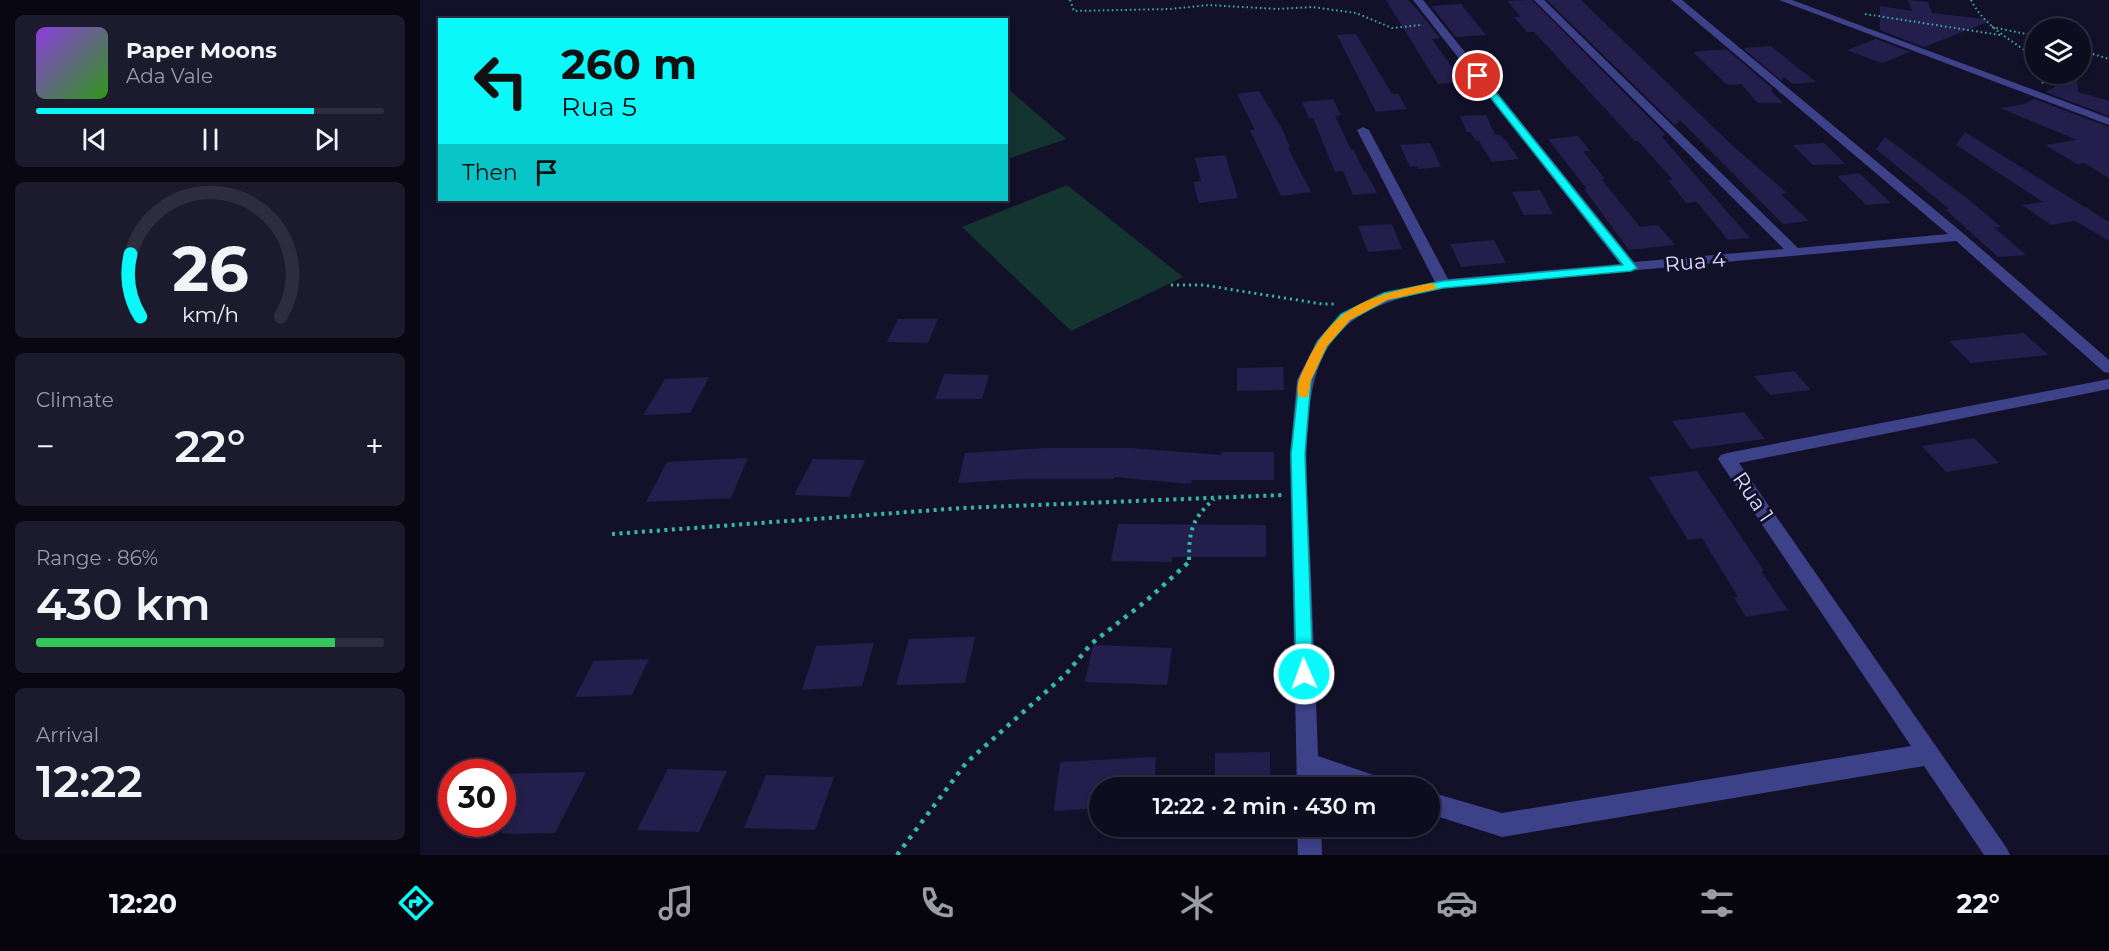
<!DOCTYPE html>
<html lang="en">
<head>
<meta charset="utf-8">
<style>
	:root { --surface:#0e0d20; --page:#1c1b2d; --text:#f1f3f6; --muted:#9b9ca5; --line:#2e2d3e; --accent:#0bf8fa }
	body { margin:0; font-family:Montserrat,sans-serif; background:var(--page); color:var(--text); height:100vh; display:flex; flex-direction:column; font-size:22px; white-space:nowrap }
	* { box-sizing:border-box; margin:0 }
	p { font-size:20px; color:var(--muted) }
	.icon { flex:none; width:33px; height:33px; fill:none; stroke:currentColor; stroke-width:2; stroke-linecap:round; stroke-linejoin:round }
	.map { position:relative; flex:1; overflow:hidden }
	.panel { display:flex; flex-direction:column; gap:15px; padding:15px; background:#080712; width:420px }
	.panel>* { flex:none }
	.banner { position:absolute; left:18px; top:18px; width:570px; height:183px; border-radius:0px; box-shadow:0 3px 9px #0003,0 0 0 2px var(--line); background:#0bf8fa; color:#111; overflow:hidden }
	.controls { position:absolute; left:1605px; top:18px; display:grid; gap:12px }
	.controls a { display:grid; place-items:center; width:66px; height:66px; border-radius:50%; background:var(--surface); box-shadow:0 3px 9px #0003,0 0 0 2px var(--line); font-size:30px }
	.speed { position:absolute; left:18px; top:759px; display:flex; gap:12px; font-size:30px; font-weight:700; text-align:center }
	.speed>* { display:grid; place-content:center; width:78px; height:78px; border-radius:50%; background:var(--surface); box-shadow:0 3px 9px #0003,0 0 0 2px var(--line); line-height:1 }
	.speed .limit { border:9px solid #d22; background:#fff; color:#111 }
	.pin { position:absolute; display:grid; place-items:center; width:51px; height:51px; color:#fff; margin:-26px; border:3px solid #fff; border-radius:50%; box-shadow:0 2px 6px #0007 }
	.me { position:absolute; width:66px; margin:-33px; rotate:358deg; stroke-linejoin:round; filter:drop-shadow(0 0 4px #0008) }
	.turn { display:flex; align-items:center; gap:21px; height:126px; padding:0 24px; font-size:27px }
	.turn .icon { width:78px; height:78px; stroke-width:2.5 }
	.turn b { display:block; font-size:42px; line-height:51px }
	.then { display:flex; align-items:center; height:57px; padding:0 24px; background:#0003; gap:12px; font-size:22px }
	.big { font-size:45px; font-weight:600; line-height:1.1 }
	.panel .tile { flex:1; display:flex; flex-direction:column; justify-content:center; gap:9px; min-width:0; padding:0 21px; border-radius:9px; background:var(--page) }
	.panel .dial { align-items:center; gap:0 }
	.dial svg { height:156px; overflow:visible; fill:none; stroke:var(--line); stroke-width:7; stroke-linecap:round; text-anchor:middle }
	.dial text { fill:var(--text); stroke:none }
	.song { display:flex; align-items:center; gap:18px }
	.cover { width:72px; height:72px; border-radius:9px; background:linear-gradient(135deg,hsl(270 70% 55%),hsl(110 70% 35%)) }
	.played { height:6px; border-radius:3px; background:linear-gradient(90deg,var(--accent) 80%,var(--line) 80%) }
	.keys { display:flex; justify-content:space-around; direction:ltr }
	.heat { display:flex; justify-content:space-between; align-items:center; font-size:33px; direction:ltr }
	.charge { height:9px; border-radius:4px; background:linear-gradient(90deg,#34c759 86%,var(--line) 0) }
	.trip { position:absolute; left:669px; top:777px; width:351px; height:60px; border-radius:30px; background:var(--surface); box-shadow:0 3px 9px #0003,0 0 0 2px var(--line); font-weight:600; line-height:60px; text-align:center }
	.tab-bar { display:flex; height:96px; justify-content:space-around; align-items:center; background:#06050d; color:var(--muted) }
	.tab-bar .icon { width:42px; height:42px }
	.tab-bar .on { color:var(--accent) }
	.tab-bar b { font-size:27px; color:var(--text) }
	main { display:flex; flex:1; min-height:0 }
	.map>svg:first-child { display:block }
	.green { fill:#143430 }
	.building { fill:#231e4b }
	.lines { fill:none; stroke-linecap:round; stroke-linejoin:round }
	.path-far3 { stroke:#33baa6; stroke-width:2; stroke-dasharray:1.5 3; stroke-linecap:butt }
	.path-far2 { stroke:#33baa6; stroke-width:3; stroke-dasharray:2 4; stroke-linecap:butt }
	.path-far1 { stroke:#33baa6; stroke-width:4; stroke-dasharray:3 4.5; stroke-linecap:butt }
	.path { stroke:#33baa6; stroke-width:4.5; stroke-dasharray:4 6; stroke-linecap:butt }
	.minor { fill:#3d4188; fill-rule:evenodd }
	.tertiary { fill:#3d4188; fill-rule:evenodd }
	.route { fill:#0bf8fa; stroke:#07a1a2; stroke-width:1.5 }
	.slow { fill:#f59e0b }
	.labels { text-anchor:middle; stroke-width:6; stroke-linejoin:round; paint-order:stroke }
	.street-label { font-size:21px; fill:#dcdbfe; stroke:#13112a }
</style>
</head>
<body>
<main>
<section class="panel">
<div class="tile">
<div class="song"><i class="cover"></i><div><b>Paper Moons</b><p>Ada Vale</p></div></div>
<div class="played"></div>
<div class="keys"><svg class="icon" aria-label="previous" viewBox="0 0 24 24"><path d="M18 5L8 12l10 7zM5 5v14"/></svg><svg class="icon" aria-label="pause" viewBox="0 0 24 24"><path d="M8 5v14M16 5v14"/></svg><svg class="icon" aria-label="next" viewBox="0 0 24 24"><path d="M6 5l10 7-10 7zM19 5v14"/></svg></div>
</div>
<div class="tile dial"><svg viewBox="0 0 100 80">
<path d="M14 69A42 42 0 1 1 86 69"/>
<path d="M14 69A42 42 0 0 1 9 37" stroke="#0bf8fa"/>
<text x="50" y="56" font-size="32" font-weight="700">26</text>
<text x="50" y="72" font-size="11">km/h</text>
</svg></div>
<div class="tile"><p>Climate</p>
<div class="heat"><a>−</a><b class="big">22°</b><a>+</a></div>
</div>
<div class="tile"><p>Range · 86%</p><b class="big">430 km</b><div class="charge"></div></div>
<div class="tile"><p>Arrival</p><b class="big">12:22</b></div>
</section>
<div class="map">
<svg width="1689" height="855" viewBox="0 0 1689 855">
	<rect width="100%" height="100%" fill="#13112a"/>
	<g class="green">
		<polygon points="587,88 646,139 587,159"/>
		<polygon points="647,185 763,277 651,331 542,227"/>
	</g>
	<g class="building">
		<polygon points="966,0 988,0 995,7 1020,38 1012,39 1042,82 1018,84"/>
		<polygon points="1112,0 1245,134 1242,137 1330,238 1308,240 1277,202 1266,203 1248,180 1253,180 1218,141 1215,141 1114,32 1107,32 1094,17 1101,17 1087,1"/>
		<polygon points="1127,0 1161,0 1314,147 1367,193 1361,194 1389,221 1363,224 1260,120 1255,125"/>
		<polygon points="1488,0 1508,2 1512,13 1573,20 1504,47 1460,30 1460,6 1492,11"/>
		<polygon points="1041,4 1066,35 1036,37 1011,6"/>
		<polygon points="936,34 972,94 978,94 987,109 956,112 917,35"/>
		<polygon points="1456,39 1490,52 1462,63 1427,50"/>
		<polygon points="1351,46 1373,64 1396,82 1373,84 1364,77 1361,80 1323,48"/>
		<polygon points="1306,49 1353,89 1351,91 1363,103 1338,103 1321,84 1307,85 1273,52"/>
		<polygon points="1635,74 1657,74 1658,92 1689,101 1689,116 1626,92 1635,87"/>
		<polygon points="839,91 861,127 870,147 868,148 891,192 861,196 830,130 835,130 817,94"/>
		<polygon points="913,99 921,115 915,116 931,150 934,150 944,172 946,172 957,193 933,195 923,171 915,172 893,118 889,118 882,102"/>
		<polygon points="1614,99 1689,127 1689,178 1664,163 1657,164 1625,145 1657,140 1580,108 1605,104"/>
		<polygon points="1066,115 1075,135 1080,135 1086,141 1099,159 1072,162 1059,141 1056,141 1050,132 1047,132 1040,116"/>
		<polygon points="1545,132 1689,222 1689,241 1655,221 1631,225 1602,205 1623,202 1536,145"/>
		<polygon points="1158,136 1170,151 1163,151 1185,179 1181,179 1220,227 1238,225 1255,245 1209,250 1164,189 1167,189 1128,139"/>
		<polygon points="1465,137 1548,199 1581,227 1574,227 1606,255 1578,257 1525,209 1529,209 1456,149"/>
		<polygon points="1010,143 1021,167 998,169 997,166 990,167 980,145"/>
		<polygon points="1404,143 1425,164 1393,165 1373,145"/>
		<polygon points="805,155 818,198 779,203 773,182 781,181 775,158"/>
		<polygon points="1439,173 1471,203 1446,205 1417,176"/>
		<polygon points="1120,190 1133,214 1104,215 1092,192"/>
		<polygon points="972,224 982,249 948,252 938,226"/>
		<polygon points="1074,240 1086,263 1041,267 1030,244"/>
		<polygon points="478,319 518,319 508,343 467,342"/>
		<polygon points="1604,333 1628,355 1551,363 1529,341"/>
		<polygon points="863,367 864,390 817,391 817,368"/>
		<polygon points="1374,371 1391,390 1350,395 1334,376"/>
		<polygon points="524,374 569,375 562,399 515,399"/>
		<polygon points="289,377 270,413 223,415 245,379"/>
		<polygon points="1324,412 1345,439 1271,449 1252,421"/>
		<polygon points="1554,438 1579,463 1526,472 1502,446"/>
		<polygon points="625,448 711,448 801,455 801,452 854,452 854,480 772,480 771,484 694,477 694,479 601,479 538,483 545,453"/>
		<polygon points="328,458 311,498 226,502 247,462"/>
		<polygon points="393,459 445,460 429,497 374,495"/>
		<polygon points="1277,471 1334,556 1344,571 1341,571 1368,610 1326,617 1314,597 1318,597 1282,538 1268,540 1229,477"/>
		<polygon points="698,524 846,525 846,557 753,557 752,562 691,561"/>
		<polygon points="555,637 545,683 476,685 489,639"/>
		<polygon points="454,643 442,686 382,690 396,646"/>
		<polygon points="673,645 752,648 747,685 665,682"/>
		<polygon points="229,659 212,695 155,697 174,661"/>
		<polygon points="850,752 850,788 795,788 795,753"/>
		<polygon points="736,757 734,788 680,788 680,808 634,811 640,762"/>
		<polygon points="248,769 307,771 279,832 217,830"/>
		<polygon points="166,772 135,833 82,834 82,774"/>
		<polygon points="346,775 414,777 395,830 324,828"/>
	</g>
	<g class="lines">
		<g class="path-far3">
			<polyline points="650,0 654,11 750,9 789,5 857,9 892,7 936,13 972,28 1001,25"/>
			<path d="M1551 0C1565 28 1593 40 1616 59"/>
			<polyline points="1445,14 1580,35"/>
			<polyline points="1572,27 1616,36"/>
			<polyline points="1660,50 1689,59"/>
			<polyline points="1622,83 1627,78 1627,74"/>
		</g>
		<polyline class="path-far2" points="751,285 783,285 902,304 917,304"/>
		<g class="path-far1">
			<polyline points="192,534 542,508 863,495"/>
			<path d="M769 560C769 530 772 519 794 499"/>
		</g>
		<polyline class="path" points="477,855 546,763 646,674 671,644 726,601 769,562 769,558"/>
		<g class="minor">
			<path d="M993 0H1003L1214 262 1364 249 1114 0H1124L1378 248 1528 234 1251 0H1262L1544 234 1689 360V373L1684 372 1536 241 1023 288C980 298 935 306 909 346 875 396 889 514 891 574 893 635 896 695 898 756L968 780 971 788H926L899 778V788H877L870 454 877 380 897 341 921 314 959 294 1015 282 937 130 943 127 949 130 1028 279 1200 264Z"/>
			<polygon points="1689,379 1689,389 1319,463 1586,847 1590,855 1564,855 1504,766 1082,837 1010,814 1010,792 1082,813 1491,746 1298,459 1301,455 1307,453"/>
			<polygon points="877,826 901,826 902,855 878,855"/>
		</g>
		<polygon class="tertiary" points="1359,0 1372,0 1689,118 1689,125"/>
	</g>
	<polygon class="route" points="1055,74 1061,74 1217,268 1211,271 1023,288 967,300 930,320 907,346 891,380 885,454 893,674 890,679 884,682 878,679 876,674 871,454 879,380 898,341 921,314 964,293 1023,281 1203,265 1055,78"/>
	<path class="slow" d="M1012 283 1017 287 1016 289 967 300 930 320 907 346 891 380 888 397H879C874 385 882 373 887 362 915 304 953 295 1012 283Z"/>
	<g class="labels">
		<g class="street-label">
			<text transform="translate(1275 262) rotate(-5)" y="7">Rua 4</text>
			<text transform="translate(1333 497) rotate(56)" y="7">Rua 1</text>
		</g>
	</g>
</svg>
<div class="controls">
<a><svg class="icon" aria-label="layers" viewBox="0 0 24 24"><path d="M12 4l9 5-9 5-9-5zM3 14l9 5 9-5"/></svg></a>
</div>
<div class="speed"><div class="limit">30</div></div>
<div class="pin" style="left:1058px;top:76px;background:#d93025"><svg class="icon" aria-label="arrive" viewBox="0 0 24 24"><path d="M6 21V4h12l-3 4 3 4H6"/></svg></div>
<svg class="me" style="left:884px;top:674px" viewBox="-20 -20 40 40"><circle r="17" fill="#0bf8fa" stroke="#fff" stroke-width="3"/><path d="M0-11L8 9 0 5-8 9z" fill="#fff"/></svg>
<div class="trip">12:22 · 2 min · 430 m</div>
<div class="banner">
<div class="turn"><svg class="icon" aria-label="left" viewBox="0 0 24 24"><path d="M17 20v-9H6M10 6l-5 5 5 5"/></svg><div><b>260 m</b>Rua 5</div></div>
<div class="then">Then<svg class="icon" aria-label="arrive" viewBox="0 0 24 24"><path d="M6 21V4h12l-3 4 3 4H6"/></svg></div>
</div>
</div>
</main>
<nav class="tab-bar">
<b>12:20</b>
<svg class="icon on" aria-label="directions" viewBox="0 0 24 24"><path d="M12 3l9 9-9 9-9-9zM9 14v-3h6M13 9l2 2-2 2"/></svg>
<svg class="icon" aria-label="music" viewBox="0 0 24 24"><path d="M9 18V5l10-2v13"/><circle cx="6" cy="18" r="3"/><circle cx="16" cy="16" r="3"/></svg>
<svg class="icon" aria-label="phone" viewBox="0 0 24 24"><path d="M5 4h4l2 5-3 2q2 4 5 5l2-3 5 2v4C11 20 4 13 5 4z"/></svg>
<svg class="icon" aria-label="climate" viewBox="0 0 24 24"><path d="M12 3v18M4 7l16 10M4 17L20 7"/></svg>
<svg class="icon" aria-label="car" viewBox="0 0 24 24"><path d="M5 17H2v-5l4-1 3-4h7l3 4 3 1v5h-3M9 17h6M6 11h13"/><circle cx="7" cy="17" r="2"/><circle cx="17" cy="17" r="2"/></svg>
<svg class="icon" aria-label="filters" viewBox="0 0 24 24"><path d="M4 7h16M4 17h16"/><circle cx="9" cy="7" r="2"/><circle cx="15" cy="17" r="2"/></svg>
<b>22°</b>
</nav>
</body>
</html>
